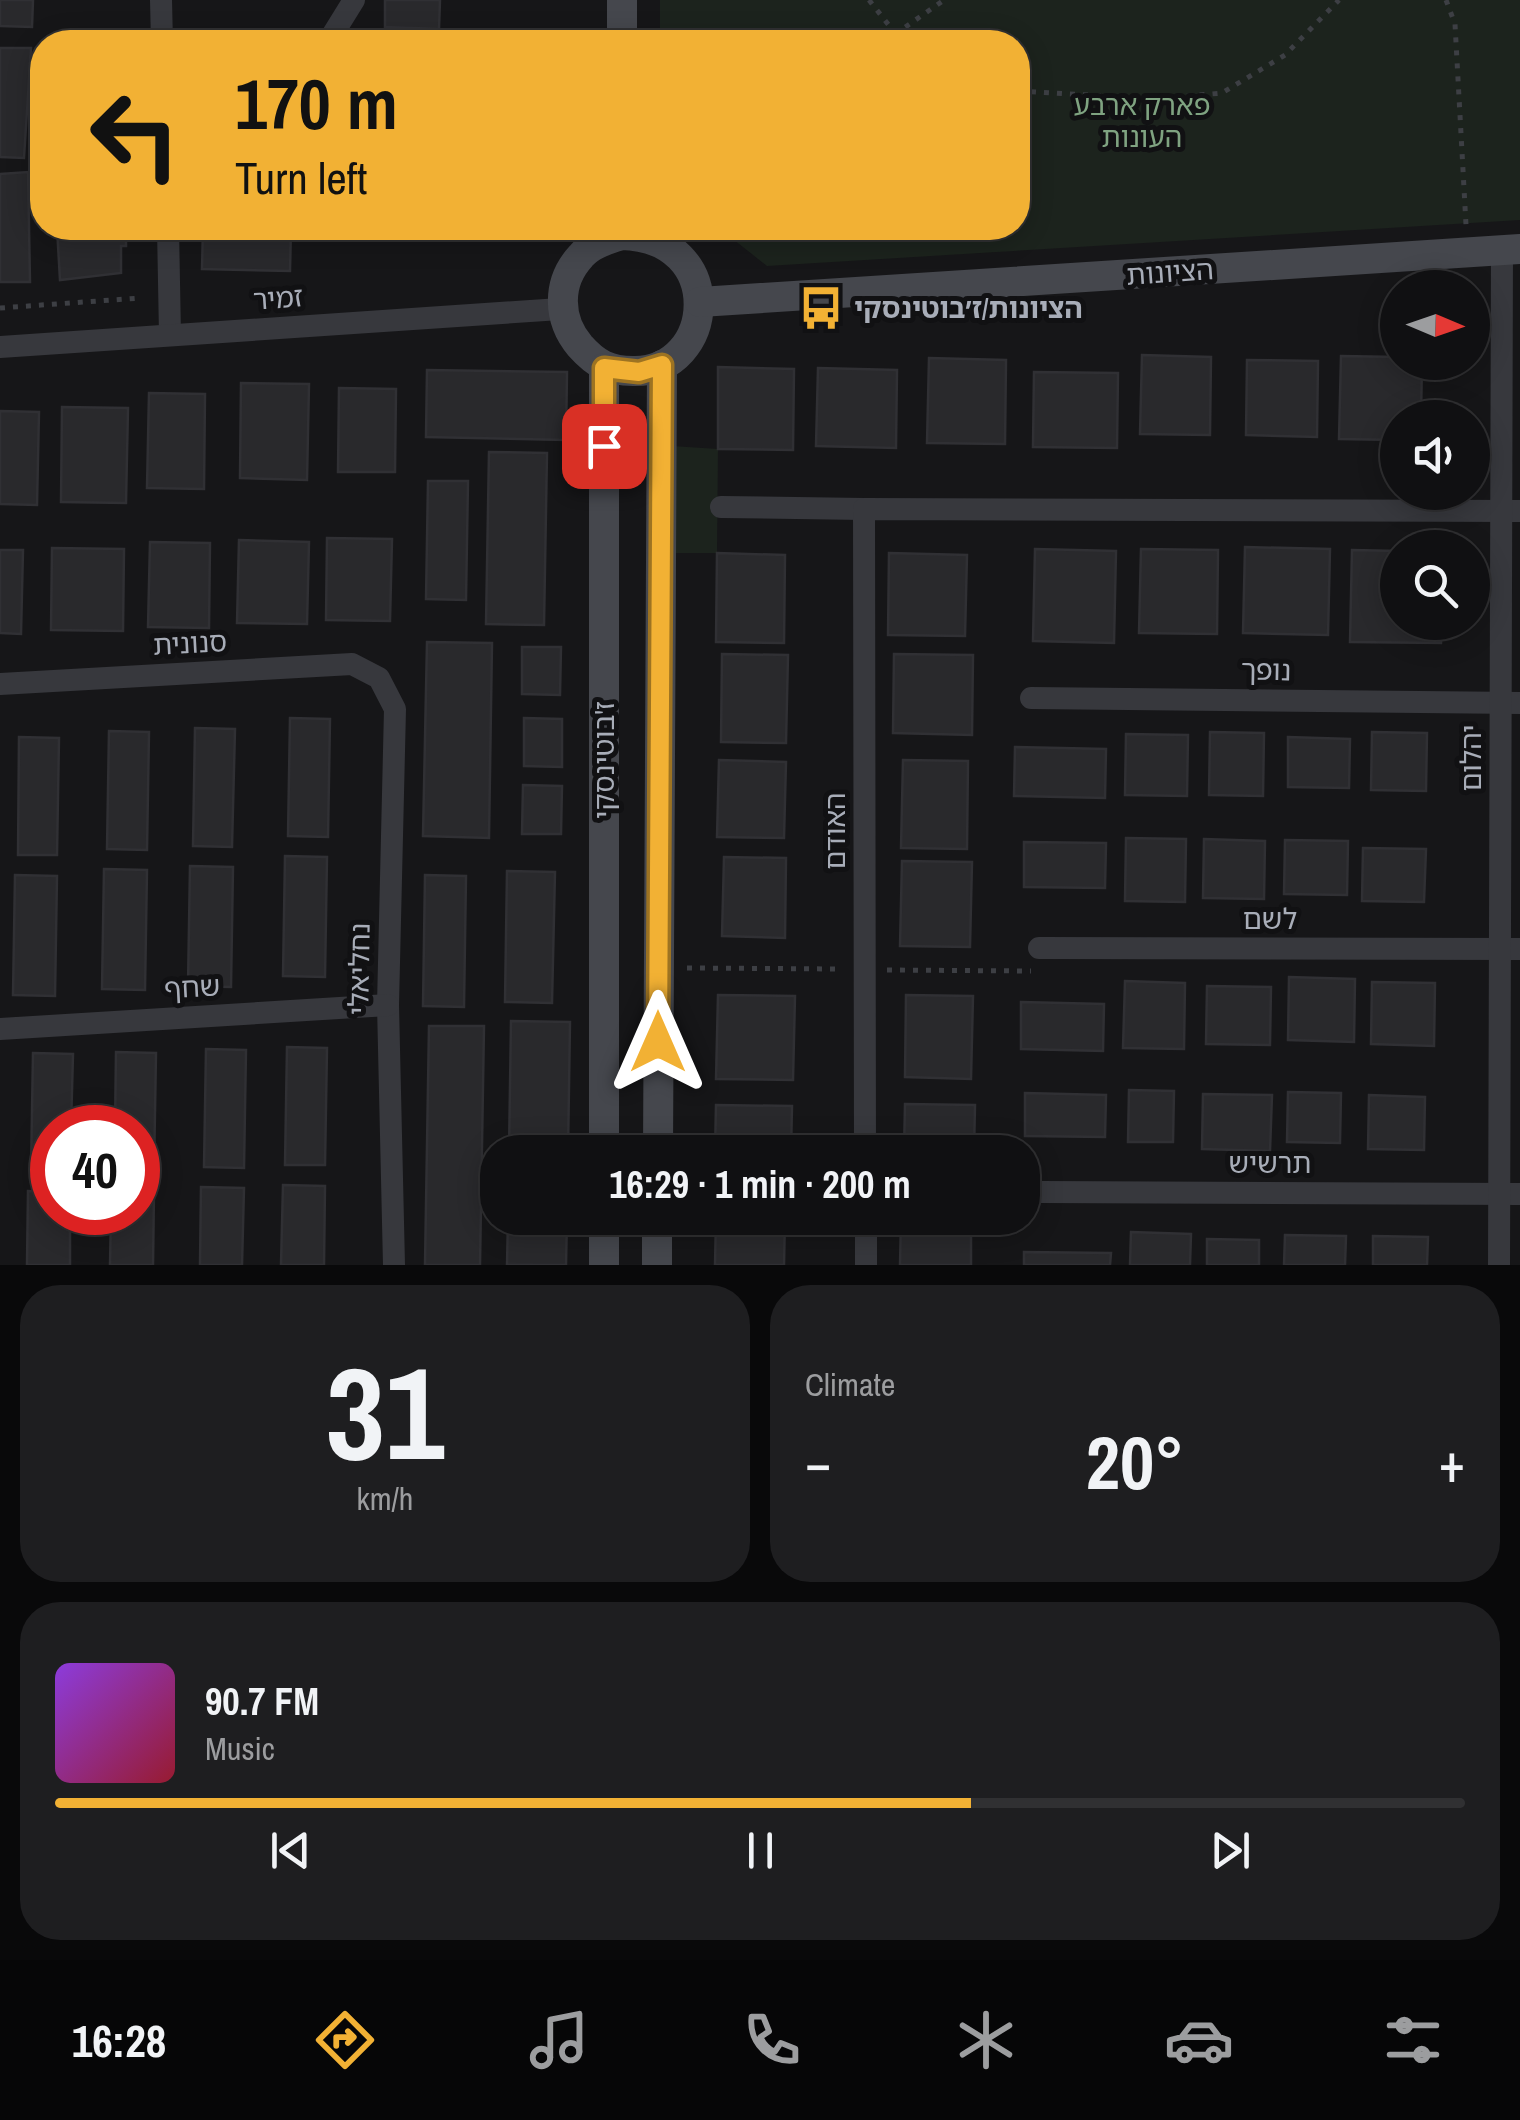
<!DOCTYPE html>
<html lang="en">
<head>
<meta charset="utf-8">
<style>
	:root { --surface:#101012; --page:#1e1e20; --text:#f1f3f6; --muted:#9c9d9f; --line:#303032; --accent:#f2b134 }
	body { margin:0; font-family:"Archivo Narrow","Noto Sans Hebrew",sans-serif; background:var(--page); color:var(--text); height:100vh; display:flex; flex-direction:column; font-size:38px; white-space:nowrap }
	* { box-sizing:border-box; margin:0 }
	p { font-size:32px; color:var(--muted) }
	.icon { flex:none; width:55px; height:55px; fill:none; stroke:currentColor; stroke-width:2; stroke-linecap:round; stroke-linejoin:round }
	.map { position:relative; height:1265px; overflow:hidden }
	.drawer { display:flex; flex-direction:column; gap:20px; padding:20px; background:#09090a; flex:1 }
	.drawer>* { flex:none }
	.top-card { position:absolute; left:30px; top:30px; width:1000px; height:210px; border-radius:40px; box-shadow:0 5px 25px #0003,0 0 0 2px var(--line); background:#f2b134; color:#111; overflow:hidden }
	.needle { width:65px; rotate:92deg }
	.fabs { position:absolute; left:1380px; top:270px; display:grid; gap:20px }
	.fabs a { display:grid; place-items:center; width:110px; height:110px; border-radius:50%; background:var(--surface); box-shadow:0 5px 25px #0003,0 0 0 2px var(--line); font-size:50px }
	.speed { position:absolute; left:30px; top:1105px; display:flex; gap:20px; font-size:50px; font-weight:700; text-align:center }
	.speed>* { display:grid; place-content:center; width:130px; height:130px; border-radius:50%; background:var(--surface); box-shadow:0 5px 25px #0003,0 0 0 2px var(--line); line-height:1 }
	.speed .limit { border:15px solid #d22; background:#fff; color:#111 }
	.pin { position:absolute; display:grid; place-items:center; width:85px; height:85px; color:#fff; margin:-42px; border-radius:20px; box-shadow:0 5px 15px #0006 }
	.me { position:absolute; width:110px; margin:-55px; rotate:0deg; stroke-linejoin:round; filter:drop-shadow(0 0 8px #0008) }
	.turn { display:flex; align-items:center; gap:35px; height:210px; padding:0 40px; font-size:45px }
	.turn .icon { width:130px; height:130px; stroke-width:2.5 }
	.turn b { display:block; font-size:70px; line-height:85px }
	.big { font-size:75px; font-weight:800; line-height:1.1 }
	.drawer .tile { flex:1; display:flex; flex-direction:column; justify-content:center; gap:15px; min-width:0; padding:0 35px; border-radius:40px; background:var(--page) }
	.drawer .dial { align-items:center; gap:0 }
	.dial b { font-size:130px; line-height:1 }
	.song { display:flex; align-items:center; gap:30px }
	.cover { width:120px; height:120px; border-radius:15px; background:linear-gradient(135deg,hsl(270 70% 55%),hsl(350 70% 35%)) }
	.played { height:10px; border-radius:5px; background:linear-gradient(90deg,var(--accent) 65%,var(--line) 65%) }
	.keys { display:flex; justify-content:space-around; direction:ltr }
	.heat { display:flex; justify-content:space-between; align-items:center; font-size:55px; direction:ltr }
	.drawer .tiles { flex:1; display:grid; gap:20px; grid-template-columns:1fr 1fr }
	.tile:last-child { grid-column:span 2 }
	.trip { position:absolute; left:480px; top:1135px; width:560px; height:100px; border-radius:40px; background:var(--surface); box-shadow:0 5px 25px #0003,0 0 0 2px var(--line); font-weight:800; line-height:100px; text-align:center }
	.menu { display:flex; height:160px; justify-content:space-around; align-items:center; background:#060607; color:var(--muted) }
	.menu .icon { width:70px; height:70px }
	.menu .on { color:var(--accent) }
	.menu b { font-size:45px; color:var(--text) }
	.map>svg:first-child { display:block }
	.green { fill:#1c231d }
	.building { fill:#29292c; stroke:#303034; stroke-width:2.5 }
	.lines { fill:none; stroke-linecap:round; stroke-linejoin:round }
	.path { stroke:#3d3f44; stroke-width:5; stroke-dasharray:5 8; stroke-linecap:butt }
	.street { stroke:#37383d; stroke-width:22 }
	.secondary { stroke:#45474d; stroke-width:30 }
	.route-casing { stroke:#9d7322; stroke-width:25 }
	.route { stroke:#f2b134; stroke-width:18 }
	.labels { text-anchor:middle; stroke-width:10; stroke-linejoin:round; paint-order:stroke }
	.park-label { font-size:28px; fill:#7fa381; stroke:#111113 }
	.street-label { font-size:28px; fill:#a8adb8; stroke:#111113 }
	.poi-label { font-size:28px; font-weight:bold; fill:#a8adb8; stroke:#111113; text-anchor:start }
</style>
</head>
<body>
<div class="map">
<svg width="1520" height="1265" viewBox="0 0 1520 1265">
	<rect width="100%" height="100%" fill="#161618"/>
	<g class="green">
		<polygon points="660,0 1520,0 1520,220 767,266 719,228 1018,228 1018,42 660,42"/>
		<polygon points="672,446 718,449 717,553 671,553"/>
	</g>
	<g class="building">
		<polygon points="0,0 33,0 32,27 0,26"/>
		<polygon points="385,0 440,0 439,29 385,27"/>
		<polygon points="62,32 124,33 124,42 62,42"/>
		<polygon points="0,48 31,48 24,158 0,157"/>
		<polygon points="28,172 30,282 0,282 0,174"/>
		<polygon points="57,228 126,228 126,246 121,246 121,273 60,280"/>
		<polygon points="203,228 291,228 290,271 202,269"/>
		<polygon points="1142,355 1211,357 1210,435 1140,434"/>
		<polygon points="1341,356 1398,357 1398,362 1422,362 1421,418 1398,418 1398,440 1339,439"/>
		<polygon points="929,358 1006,360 1005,444 927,443"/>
		<polygon points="1247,360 1318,361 1317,437 1246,435"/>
		<polygon points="718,367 794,369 793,450 718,449"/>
		<polygon points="818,368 897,370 896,448 816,446"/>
		<polygon points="427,370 567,372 566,440 426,437"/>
		<polygon points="1034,372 1118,373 1117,448 1033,447"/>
		<polygon points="241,383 309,384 307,480 240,478"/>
		<polygon points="339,388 396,389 395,472 338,472"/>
		<polygon points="149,393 205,394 204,489 147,488"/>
		<polygon points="62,407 128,408 126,503 61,502"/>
		<polygon points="0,411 39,412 37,505 0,504"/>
		<polygon points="489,452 547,453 544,625 486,624"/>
		<polygon points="428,481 468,481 466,600 426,599"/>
		<polygon points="327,538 392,539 390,621 326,620"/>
		<polygon points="239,540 309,542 307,624 237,623"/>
		<polygon points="150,542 210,543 209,628 148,627"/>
		<polygon points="1245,547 1330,549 1328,635 1243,633"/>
		<polygon points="52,548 124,549 123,631 51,630"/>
		<polygon points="1035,549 1116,551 1114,643 1033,641"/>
		<polygon points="1141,549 1218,550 1217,634 1139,633"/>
		<polygon points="0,550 23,550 21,634 0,633"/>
		<polygon points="1352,550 1398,551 1398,622 1442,622 1441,643 1350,642"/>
		<polygon points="717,553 785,555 784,643 716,642"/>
		<polygon points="889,553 967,555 965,636 888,635"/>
		<polygon points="427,642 492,643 489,838 423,836"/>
		<polygon points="522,647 561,647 560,695 522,694"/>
		<polygon points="722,654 788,655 786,743 721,742"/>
		<polygon points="894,654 973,655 972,735 893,733"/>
		<polygon points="290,718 330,719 328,837 288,836"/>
		<polygon points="524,718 562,719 562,767 524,766"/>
		<polygon points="195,728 235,729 232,847 193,846"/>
		<polygon points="109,731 149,732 147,850 107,849"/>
		<polygon points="1210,732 1264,733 1263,796 1209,795"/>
		<polygon points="1372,732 1427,733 1426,791 1371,790"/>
		<polygon points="1126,734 1188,735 1187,796 1125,795"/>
		<polygon points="19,737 59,738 57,855 18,855"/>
		<polygon points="1288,737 1350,739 1349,788 1288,787"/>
		<polygon points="1015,747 1106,749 1105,798 1014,796"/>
		<polygon points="719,760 786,762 784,838 717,837"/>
		<polygon points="903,760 968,761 967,849 901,848"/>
		<polygon points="523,785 562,786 561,834 522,834"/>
		<polygon points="1126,838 1186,839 1185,902 1125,901"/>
		<polygon points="1204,839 1265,841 1264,899 1203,898"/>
		<polygon points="1285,840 1348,841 1347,895 1284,894"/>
		<polygon points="1024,842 1106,843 1105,888 1024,887"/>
		<polygon points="1363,848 1426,849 1424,902 1362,901"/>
		<polygon points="285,856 327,857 325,977 283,976"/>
		<polygon points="724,857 786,858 785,938 722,936"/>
		<polygon points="902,861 972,862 970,947 900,946"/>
		<polygon points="190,866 233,867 231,987 188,986"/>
		<polygon points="104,869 147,870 145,990 102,989"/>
		<polygon points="507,871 555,872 552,1003 505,1002"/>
		<polygon points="15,875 57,876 55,996 13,995"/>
		<polygon points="425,875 466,876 464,1007 423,1006"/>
		<polygon points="1289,977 1355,979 1354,1042 1288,1040"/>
		<polygon points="1125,981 1185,983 1184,1049 1123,1048"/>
		<polygon points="1372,982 1435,983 1434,1046 1371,1044"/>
		<polygon points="1207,986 1271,987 1270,1045 1206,1044"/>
		<polygon points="718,995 795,996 793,1080 716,1079"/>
		<polygon points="906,995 973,996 971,1079 905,1077"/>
		<polygon points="1021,1002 1104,1004 1103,1051 1021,1049"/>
		<polygon points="511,1021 570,1022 568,1152 509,1152"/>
		<polygon points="429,1026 484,1026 480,1265 425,1265"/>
		<polygon points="287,1047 327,1048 325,1165 285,1165"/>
		<polygon points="206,1049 246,1050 244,1168 204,1167"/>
		<polygon points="116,1052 156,1053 154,1171 138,1170 138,1128 115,1128"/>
		<polygon points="33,1053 73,1054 71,1128 52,1128 52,1172 31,1171"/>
		<polygon points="1129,1090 1174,1091 1173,1142 1128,1142"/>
		<polygon points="1288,1092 1341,1093 1340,1143 1287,1142"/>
		<polygon points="1025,1093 1106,1095 1105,1137 1025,1136"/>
		<polygon points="1203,1094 1272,1095 1270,1151 1202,1149"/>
		<polygon points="1369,1095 1425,1097 1424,1150 1368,1149"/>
		<polygon points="905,1104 975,1105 974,1152 904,1152"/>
		<polygon points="716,1105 792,1106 791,1152 715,1152"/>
		<polygon points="283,1185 325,1186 324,1265 281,1265"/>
		<polygon points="201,1187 244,1188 242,1265 200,1265"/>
		<polygon points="28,1191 52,1192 52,1212 70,1212 70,1265 27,1265"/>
		<polygon points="138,1191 154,1191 153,1265 110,1265 111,1212 138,1212"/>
		<polygon points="508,1218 567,1218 566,1265 507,1265"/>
		<polygon points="716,1218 785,1218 784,1265 715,1265"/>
		<polygon points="901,1218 971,1218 971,1265 900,1265"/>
		<polygon points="1131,1232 1191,1234 1190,1265 1130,1265"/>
		<polygon points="1285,1235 1346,1236 1345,1265 1284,1265"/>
		<polygon points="1373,1236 1428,1237 1427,1265 1373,1265"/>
		<polygon points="1207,1239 1259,1240 1259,1265 1207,1265"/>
		<polygon points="1024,1252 1111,1253 1110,1265 1024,1265"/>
	</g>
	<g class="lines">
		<g class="path">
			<polyline points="869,0 895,33 912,42"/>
			<polyline points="1446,0 1455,24 1466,225"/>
			<polyline points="884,42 944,0"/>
			<polyline points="1018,91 1157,99 1222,93 1285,55 1339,0"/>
			<polyline points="0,308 140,298"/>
			<polyline points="687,968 841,969"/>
			<polyline points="887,970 1031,971"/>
		</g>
		<g class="street">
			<polyline points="161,0 162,42"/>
			<polyline points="328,42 354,0"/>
			<polyline points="168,228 170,335"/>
			<polyline points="0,347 560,309"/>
			<polyline points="721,507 864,509"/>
			<polyline points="0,684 352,664 379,678 395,709 388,1005 394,1265"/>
			<polyline points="1031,698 1520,703"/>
			<polyline points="1039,948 1520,949"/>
			<polyline points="0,1029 388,1005"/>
			<polyline points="865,1152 864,509 1520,511"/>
			<polyline points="1041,1192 1520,1194"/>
			<polyline points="866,1218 866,1265"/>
			<polyline points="1499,1265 1502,251"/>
		</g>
		<g class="secondary">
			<polyline points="622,42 622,0"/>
			<path d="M621 235C729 237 716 373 633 371 609 371 596 364 580 346 558 320 556 283 581 256 591 244 607 240 621 235Z"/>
			<polyline points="700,302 1520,249"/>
			<polyline points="604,1152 604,368"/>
			<polyline points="658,1152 662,365"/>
			<polyline points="604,1265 604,1218"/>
			<polyline points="657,1265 657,1218"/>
		</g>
	</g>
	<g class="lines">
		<g class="route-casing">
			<polyline id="route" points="604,446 604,368 639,372 662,365 658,1042"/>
		</g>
		<use href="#route" class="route"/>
	</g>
	<defs>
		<g id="bus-bare" transform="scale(3.45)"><path d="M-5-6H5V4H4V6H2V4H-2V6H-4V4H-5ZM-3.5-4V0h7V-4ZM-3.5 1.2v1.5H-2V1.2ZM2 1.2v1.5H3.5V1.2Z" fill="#f2b134" stroke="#111113" stroke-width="2.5" paint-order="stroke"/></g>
	</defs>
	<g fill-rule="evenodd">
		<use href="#bus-bare" x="821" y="308"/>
	</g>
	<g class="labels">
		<g class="park-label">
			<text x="1142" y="115">פארק ארבע<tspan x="1142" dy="32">העונות</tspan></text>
		</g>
		<g class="street-label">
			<text transform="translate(1170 272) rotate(-4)" y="10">הציונות</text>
			<text transform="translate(278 298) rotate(-4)" y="10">זמיר</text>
			<text transform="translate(190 643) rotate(-3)" y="10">סנונית</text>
			<text transform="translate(1266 670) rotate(1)" y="10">נופך</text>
			<text transform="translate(1471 758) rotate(-90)" y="10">יהלום</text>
			<text transform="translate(604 760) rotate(-90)" y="10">ז'בוטינסקי</text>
			<text transform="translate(835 831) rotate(-90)" y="10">האודם</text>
			<text x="1270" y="929">לשם</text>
			<text transform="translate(359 969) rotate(-89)" y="10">נחליאלי</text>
			<text transform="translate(192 987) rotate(-3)" y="10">שחף</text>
			<text x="1270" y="1173">תרשיש</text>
		</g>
		<g class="poi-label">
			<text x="854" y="318">הציונות/ז׳בוטינסקי</text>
		</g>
	</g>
</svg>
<div class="fabs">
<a><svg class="needle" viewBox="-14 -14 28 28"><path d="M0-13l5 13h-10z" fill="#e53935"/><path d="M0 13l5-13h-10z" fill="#9c9d9f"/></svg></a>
<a><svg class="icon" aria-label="sound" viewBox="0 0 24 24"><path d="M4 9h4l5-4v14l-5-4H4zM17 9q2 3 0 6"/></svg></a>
<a><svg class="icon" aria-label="search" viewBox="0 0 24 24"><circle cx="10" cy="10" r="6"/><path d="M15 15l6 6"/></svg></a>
</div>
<div class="speed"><div class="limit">40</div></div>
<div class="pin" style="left:604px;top:446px;background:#d93025"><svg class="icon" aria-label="arrive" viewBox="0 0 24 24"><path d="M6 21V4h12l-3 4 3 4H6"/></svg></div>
<svg class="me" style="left:658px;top:1042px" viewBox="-20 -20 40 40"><path d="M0-17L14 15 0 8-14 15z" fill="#f2b134" stroke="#fff" stroke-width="4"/></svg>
<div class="trip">16:29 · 1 min · 200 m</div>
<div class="top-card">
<div class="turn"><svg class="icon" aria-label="left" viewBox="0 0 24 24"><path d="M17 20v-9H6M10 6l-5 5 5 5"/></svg><div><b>170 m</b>Turn left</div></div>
</div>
</div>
<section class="drawer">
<div class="tiles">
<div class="tile dial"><b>31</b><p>km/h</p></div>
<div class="tile"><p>Climate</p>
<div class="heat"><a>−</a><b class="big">20°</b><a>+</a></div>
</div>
<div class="tile">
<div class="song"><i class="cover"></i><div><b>90.7 FM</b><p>Music</p></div></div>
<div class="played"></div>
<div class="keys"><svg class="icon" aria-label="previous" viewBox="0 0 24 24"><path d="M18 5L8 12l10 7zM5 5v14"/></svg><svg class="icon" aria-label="pause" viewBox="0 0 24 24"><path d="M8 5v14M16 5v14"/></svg><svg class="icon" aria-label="next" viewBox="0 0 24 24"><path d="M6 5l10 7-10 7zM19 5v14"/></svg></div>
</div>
</div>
</section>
<nav class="menu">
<b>16:28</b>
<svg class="icon on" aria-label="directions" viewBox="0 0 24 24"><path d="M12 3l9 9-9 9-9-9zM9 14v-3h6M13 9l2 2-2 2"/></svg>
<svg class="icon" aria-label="music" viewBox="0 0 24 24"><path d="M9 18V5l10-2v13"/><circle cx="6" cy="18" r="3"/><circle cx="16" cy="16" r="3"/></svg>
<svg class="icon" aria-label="phone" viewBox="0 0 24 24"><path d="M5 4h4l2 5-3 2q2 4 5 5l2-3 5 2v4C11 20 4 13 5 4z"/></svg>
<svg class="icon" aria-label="climate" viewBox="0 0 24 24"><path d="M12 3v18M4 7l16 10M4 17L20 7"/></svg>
<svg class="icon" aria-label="car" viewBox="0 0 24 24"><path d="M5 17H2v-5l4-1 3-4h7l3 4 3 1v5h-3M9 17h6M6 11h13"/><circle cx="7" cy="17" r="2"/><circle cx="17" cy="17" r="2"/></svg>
<svg class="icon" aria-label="filters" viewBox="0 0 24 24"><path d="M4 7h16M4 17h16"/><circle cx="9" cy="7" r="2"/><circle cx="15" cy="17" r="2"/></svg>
</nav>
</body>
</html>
